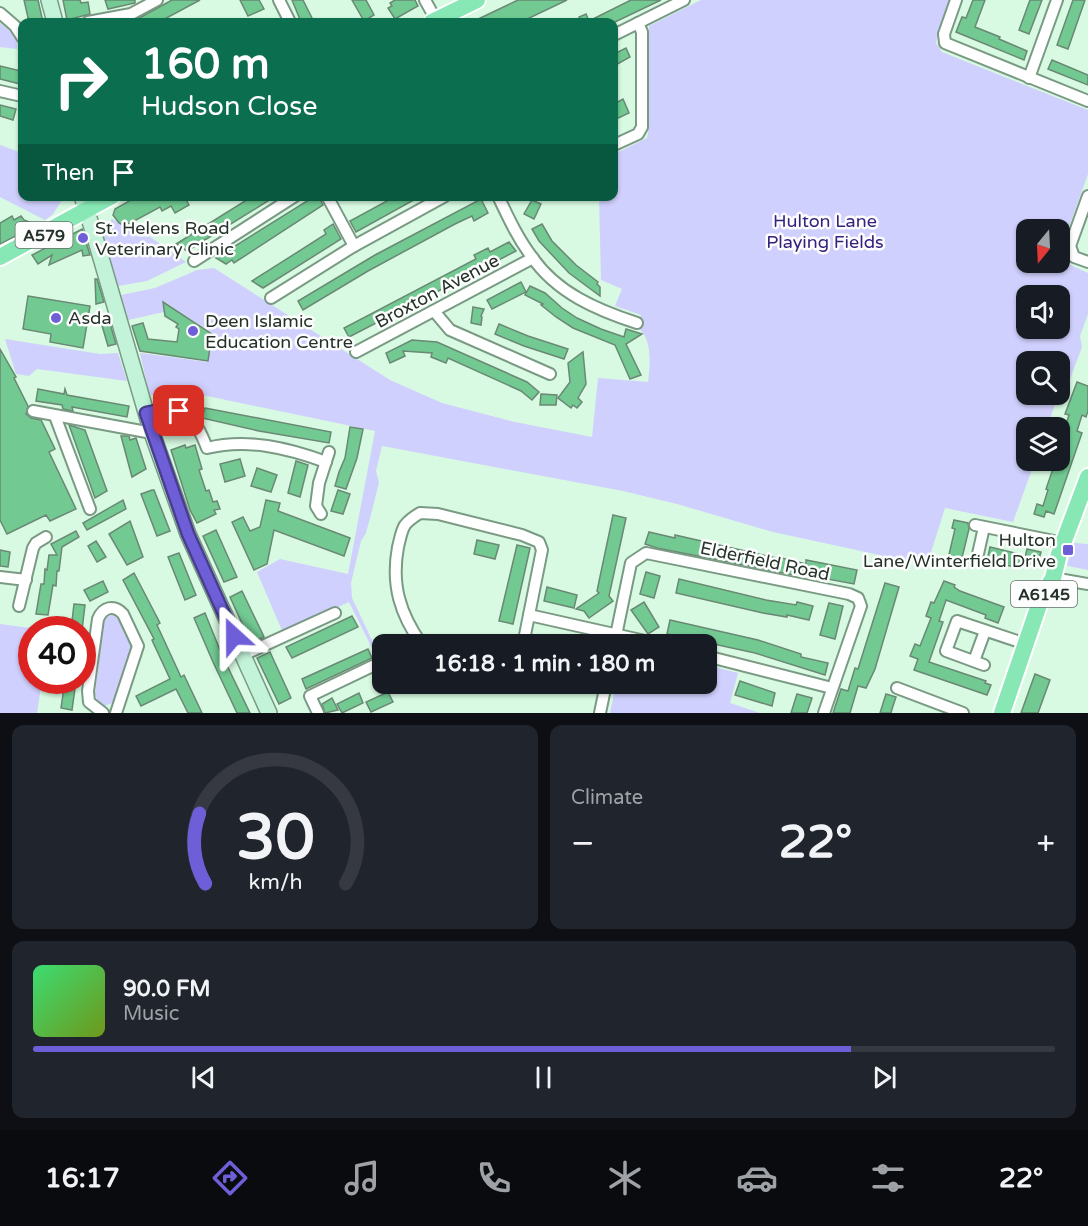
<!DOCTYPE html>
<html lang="en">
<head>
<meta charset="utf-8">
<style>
	:root { --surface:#171b24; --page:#20242c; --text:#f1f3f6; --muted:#9ea1a6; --line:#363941; --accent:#6e5fd9 }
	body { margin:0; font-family:"Varela Round",sans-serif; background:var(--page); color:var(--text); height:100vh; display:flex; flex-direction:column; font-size:22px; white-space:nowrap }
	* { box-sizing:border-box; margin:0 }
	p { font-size:20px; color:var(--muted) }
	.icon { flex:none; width:33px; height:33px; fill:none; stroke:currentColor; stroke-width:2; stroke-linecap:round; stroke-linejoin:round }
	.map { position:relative; height:713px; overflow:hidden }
	.details { display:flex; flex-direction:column; gap:12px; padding:12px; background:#0d0f14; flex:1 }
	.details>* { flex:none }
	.banner { position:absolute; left:18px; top:18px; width:600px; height:183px; border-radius:12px; box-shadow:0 2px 4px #0004; background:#0b6e4f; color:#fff; overflow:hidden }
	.needle { width:39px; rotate:198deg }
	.buttons { position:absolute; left:1016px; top:219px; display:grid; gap:12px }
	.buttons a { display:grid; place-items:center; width:54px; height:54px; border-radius:12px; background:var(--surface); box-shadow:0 2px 4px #0004; font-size:30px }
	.speed { position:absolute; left:18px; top:616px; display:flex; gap:12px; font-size:30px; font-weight:700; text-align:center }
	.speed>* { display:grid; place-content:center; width:78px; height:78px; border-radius:50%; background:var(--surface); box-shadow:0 2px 4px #0004; line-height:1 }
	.speed .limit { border:9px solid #d22; background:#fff; color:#111 }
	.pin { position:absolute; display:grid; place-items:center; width:51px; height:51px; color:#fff; margin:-26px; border-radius:12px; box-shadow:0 3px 9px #0006 }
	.me { position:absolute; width:66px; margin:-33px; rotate:336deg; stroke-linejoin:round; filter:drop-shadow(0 0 4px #0008) }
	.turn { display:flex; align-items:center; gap:21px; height:126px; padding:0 24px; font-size:27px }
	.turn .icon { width:78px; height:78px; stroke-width:2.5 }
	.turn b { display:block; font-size:42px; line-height:51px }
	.then { display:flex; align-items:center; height:57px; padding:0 24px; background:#0003; gap:12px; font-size:22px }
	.big { font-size:45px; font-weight:700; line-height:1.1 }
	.details .tile { flex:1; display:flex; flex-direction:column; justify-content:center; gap:9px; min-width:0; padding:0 21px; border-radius:12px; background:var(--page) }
	.details .dial { align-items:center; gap:0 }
	.dial svg { height:156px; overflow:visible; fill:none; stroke:var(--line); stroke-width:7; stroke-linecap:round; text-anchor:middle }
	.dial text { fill:var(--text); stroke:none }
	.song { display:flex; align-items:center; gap:18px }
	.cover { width:72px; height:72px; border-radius:9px; background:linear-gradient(135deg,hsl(140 70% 55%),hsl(80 70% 35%)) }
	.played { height:6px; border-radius:3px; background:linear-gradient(90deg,var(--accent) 80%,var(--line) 80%) }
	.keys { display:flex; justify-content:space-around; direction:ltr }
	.heat { display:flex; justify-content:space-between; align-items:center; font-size:33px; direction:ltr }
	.details .tiles { flex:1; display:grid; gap:12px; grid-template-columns:1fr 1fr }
	.tile:last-child { grid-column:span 2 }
	.trip { position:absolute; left:372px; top:634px; width:345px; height:60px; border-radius:12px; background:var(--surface); box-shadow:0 2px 4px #0004; font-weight:700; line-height:60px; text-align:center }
	.menu { display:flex; height:96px; justify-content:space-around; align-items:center; background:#090b0e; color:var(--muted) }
	.menu .icon { width:42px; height:42px }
	.menu .current { color:var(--accent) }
	.menu b { font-size:27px; color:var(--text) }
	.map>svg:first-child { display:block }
	.green { fill:#d0d0fe; fill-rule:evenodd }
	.building { fill:#72ca92; stroke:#6a8873; stroke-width:1.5 }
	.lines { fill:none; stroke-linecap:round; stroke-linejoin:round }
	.street-casing { stroke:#7a9a84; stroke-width:14 }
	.secondary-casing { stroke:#7a9a84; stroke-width:18 }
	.primary-casing { stroke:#fff; stroke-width:20 }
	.street { stroke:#fff; stroke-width:10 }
	.secondary { stroke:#c3f4da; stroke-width:15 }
	.primary { stroke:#88e8b5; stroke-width:16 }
	.route-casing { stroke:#483e8d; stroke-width:15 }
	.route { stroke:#6e5fd9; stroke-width:10 }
	.poi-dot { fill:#6e5fd9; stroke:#fdfdfd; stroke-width:2 }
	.labels { text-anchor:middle; stroke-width:5; stroke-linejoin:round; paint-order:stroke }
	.shield { fill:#fdfdfd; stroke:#666f69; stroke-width:1.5 }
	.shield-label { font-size:16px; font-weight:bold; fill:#253229 }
	.park-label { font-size:18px; fill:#35227f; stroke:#fdfdfd }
	.poi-label { font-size:18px; fill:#253229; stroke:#fdfdfd; text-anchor:start }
	.street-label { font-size:18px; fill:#253229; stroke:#fdfdfd }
</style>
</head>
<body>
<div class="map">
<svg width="1088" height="713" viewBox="0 0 1088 713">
	<rect width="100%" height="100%" fill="#d8fae2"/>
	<g class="green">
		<path d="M701 0H950L937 38 936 43 942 52 1088 110V174L1060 252 1066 263 1088 273V314L1080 336 1082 347 1070 379 1065 377 1047 427 1026 428V460L1035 461 1013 522 945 508 926 568 921 564 773 532 677 504 623 491 382 446 376 471 379 482 373 507 366 533 361 541 351 583 352 598 380 657 377 658 349 602 283 633 257 572 280 559 348 574 375 431 202 395 200 411 149 394 140 353 208 362 212 333 163 301 164 312 128 320 121 295 155 288 197 270 214 268 390 380 442 403 515 422 592 437 598 378 648 382C650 367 653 336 637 328L641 315 615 306 622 289 601 280 599 197 614 196V154L647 138 648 133 649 26ZM1026 230H1059V262H1026ZM1026 296H1059V328H1026ZM1026 362H1059V394H1026Z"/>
		<path d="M0 23C9 30 20 37 17 49L0 47Z"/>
		<polygon points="0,145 22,153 22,196 64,197 53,214 45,220 0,197"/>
		<polygon points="112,219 146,237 149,236 186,262 147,281 118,286 101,234"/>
		<polygon points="5,339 100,354 118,353 127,381 37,369 29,376 16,374"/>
		<polygon points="1074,543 1088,544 1088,570 1068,566 1067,564"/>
		<polygon points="109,613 120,618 133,647 114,702 103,707 99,704 95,694 103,627 101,619"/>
		<polygon points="0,624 46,630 32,630 32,681 42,681 37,713 0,713"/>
		<polygon points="707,665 738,673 730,703 760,713 610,713 616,684 706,684"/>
	</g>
	<g class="building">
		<polygon points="24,0 38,0 43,22 29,22"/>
		<polygon points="63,0 80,0 81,3 88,2 90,14 67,20"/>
		<polygon points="105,0 135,0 135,3 108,9"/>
		<polygon points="172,0 200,0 159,22 132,22"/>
		<polygon points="240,0 259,0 264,9 248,16"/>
		<polygon points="292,0 303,0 314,22 301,22"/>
		<polygon points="352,0 366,0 374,15 364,21"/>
		<polygon points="395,0 415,0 418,6 395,19 388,8 392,6 390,3"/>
		<polygon points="518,0 567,0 521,22 472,22"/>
		<polygon points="631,0 661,0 615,22 582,22 579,17 586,14 589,21"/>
		<polygon points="973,0 985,0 975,27 1000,37 999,39 1027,51 1024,60 956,32 962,17 966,18"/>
		<polygon points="1030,0 1042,0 1029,34 1019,30"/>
		<polygon points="1073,0 1085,0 1068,49 1057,45"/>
		<polygon points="626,48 630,57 614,66 614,54"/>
		<polygon points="1052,60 1088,75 1088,85 1048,69"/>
		<polygon points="0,66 21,71 20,84 0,79"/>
		<polygon points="623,99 629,113 614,120 614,104"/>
		<polygon points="0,105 16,109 13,120 0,116"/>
		<polygon points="138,196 184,196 189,205 175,213 171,206 162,211 160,207 125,226 119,223 113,215 115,209"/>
		<polygon points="253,196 276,196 187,251 176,244"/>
		<polygon points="315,196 318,196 323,205 234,263 232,260 226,264 216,258"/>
		<polygon points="396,196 421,196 356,232 350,221"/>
		<polygon points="481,199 488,213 474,221 472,216 455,224 368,271 303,310 298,301 375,255"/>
		<polygon points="532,200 541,204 534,219 524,214"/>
		<polygon points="12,216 14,220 21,216 24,220 37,225 0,244 0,223"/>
		<polygon points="333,224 341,239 263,288 252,281 326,234 324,230"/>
		<polygon points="542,224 552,241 576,265 598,282 597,284 600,287 600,296 569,273 539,241 532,229"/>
		<polygon points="82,229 90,255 83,256 82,250 49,265 52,255 38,264 32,255"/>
		<polygon points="509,242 516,251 349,337 344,328 476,259 474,255 488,248 490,252"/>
		<polygon points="95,279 97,279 104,302 96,304"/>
		<polygon points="521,282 526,292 492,309 487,300"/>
		<polygon points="530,286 545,293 562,308 577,318 601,329 624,337 626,329 642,334 626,344 641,375 630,379 615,345 573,328 556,317 541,305 543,304 525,295"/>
		<polygon points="28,296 90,306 83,348 50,342 51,334 23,329"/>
		<polygon points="163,302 212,334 208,361 140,351 132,326 143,323 148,339 177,342 179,329 176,327 178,324 165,316"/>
		<polygon points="473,307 484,309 481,316 482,317 481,325 471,323"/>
		<polygon points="109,320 116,344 108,346 101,322"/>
		<polygon points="499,324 528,336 568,349 564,359 524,346 495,334"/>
		<polygon points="412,340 437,342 527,382 539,392 532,400 521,391 448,358 446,363 431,357 432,353 403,351 405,356 390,363 386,353"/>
		<polygon points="0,349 16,377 14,378 28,406 26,414 31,418 41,420 55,449 49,452 76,509 50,521 46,515 7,534 0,520"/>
		<polygon points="583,352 586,384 578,398 582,402 577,408 573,405 571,408 558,398 570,382 568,363"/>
		<polygon points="1077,382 1088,386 1088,411 1086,417 1082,415 1077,431 1082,433 1054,514 1046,511 1044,517 1034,514 1037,504 1043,506 1048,490 1046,489 1056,460 1059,460 1059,446 1069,415 1065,414"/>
		<polygon points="38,389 64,394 65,389 67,395 129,406 127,417 72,407 73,411 63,409 62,405 36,401"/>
		<polygon points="541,394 557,395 556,405 540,405"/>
		<polygon points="205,408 331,432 329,443 259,431 202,418"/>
		<polygon points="69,425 85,430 107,491 95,498"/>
		<polygon points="350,427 363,429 357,458 346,489 335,486 339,472 345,458"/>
		<polygon points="121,436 129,436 130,440 136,438 146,469 132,477"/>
		<polygon points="185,445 186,448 195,445 202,469 199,470 206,491 209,490 213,502 217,501 220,509 214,510 216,514 197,523 190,510 171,450"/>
		<polygon points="240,459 245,476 225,482 220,464"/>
		<polygon points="296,461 308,465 300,497 288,493"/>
		<polygon points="257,468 277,475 271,492 251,486"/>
		<polygon points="152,490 154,490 170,531 157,536 141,494"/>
		<polygon points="338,490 350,494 343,514 331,511"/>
		<polygon points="123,500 126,509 87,530 83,523"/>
		<polygon points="266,500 280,503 278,511 350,538 344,556 274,530 267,564 254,570 232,522 243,517 250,531 260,527"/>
		<polygon points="613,515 626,518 609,596 613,601 589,618 584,611 576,609 599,593 597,591"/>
		<polygon points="954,520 968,523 969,529 960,566 947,563 955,529 952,528"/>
		<polygon points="130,521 143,557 127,565 109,534"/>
		<polygon points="216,530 237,577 224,582 203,536"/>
		<polygon points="76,531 79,537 62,547 59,571 57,571 56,586 53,585 48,615 36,614 41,584 44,584 45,569 47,570 49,555 57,555 51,544"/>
		<polygon points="649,532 675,538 675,535 781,559 782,558 806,564 806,560 857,570 854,584 795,573 794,575 657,548 645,544"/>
		<polygon points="477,540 499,545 495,559 474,554"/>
		<polygon points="96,541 106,557 97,562 88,546"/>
		<polygon points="517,545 530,548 513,624 499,621"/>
		<polygon points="990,547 1023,555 1019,568 987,561"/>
		<polygon points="1027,549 1041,552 1037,566 1024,562"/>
		<polygon points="0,550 10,552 8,567 0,566"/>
		<polygon points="179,553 196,595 185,600 168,557"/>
		<polygon points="646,572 660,576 654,598 640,594"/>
		<polygon points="134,573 160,623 157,625 181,677 184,675 202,713 188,713 176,689 141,706 136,696 170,679 152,640 154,639 123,580"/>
		<polygon points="679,579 766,600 796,605 797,602 813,606 809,620 787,615 787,617 763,613 676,593"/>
		<polygon points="103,581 108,592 90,601 84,590"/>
		<polygon points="944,581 955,585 954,587 960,591 1004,607 998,623 985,618 986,615 946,600 939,621 943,622 929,662 986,681 985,683 991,685 987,695 914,670 918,659 910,656 915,644 920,646 931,618 926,616 931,602 934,603"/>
		<polygon points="885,583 899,587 875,669 866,688 858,686 850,713 833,713 841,689 848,691 855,668 858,669"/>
		<polygon points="547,587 577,595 574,608 544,601"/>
		<polygon points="242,591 264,637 251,643 230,597"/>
		<polygon points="644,602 659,627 648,634 631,610"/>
		<polygon points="829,603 843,606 835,639 820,635"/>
		<polygon points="74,604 85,605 82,630 71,630"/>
		<polygon points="205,613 222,655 250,713 237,713 213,662 194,618"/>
		<polygon points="352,616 358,627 292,658 286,647"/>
		<polygon points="670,620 758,640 801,654 801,657 828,663 825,675 755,653 667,634"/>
		<polygon points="368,649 372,658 306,689 302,679"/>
		<polygon points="270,652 291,698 279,704 257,658"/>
		<polygon points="1035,674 1050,680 1038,713 1021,713"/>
		<polygon points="65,681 76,681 72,710 61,708"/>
		<polygon points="740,681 775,693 772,706 735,695"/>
		<polygon points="388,692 393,702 371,712 366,702"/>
		<polygon points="359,693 363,703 342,713 337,704"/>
		<polygon points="797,694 812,698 807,713 791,713"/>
		<polygon points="886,694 896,697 892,709 891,713 880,713"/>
		<polygon points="332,698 338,710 325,713 322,704"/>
	</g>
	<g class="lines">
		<g class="street-casing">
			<g id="street">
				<polyline points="279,0 290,22"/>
				<polyline points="425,0 436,20"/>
				<polyline points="956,0 944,34 945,43 1088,101"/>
				<polyline points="0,13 15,26 22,37"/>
				<polyline points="88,22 131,14 157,0"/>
				<polyline points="614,35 684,0"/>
				<polyline points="1029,78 1057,0"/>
				<polyline points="0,91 22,96"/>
				<polyline points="614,145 638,134 642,127 642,32 638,23"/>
				<polyline points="327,196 354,246"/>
				<path d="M498 196C508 217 518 239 532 257 557 293 597 310 637 323"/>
				<polyline points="1088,196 1070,246 1074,257 1088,262"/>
				<polyline points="194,261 295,196"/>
				<polyline points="271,298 354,246 445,196"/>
				<polyline points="434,311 450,330 550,374"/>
				<polyline points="356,352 533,258"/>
				<polyline points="33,411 152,433"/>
				<path d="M146 413C183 405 194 414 207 448 247 438 288 448 326 462"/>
				<polyline points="55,416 90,509"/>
				<polyline points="321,514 316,506 319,483 329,452"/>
				<polyline points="975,525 1064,543"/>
				<polyline points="978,554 984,527"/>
				<polyline points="0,577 26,580"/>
				<polyline points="1053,578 1088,584"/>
				<polyline points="19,606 33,548 36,543 46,537"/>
				<polyline points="529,615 663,645"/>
				<path d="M422 645C400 614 391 585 398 547 400 540 401 531 405 525 409 520 415 516 420 513L438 514 522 535 539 542 542 550 523 645"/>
				<polyline points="614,645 631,563 646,553 849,594 858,598 861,606 824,713"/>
				<polyline points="243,655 335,613"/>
				<polyline points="706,656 832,688"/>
				<polyline points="974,661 985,631"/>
				<polyline points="984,665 946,651 957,621 1026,644"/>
				<polyline points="897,688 963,713"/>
				<path d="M103 713 89 702 88 691 98 619C103 607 114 604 123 614L138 646 116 713"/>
				<polyline points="318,713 310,696 381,662"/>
				<polyline points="600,713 606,684"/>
			</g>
		</g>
		<g class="secondary-casing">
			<g id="secondary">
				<polyline points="49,0 55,22"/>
				<polyline points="82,196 94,234 152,433 188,534 269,713"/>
			</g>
		</g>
		<g class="primary-casing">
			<g id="primary">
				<polyline points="432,22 477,0"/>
				<polyline points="0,257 112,196"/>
				<polyline points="1002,713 1041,599 1053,578 1059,554 1088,477"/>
			</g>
		</g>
		<use href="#street" class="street"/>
		<use href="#secondary" class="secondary"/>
		<use href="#primary" class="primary"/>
	</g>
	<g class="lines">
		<g class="route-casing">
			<polyline id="route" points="179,411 165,409 146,413 188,534 234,636"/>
		</g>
		<use href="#route" class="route"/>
	</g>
	<g class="poi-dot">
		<circle cx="83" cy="238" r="6"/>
		<circle cx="56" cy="318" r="6"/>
		<circle cx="193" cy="331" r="6"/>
		<rect x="1062" y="544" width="12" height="12" rx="3"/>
	</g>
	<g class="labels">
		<g class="shield">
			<rect x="15.5" y="222" width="57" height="26" rx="4.5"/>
			<rect x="1011" y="581" width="66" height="26" rx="4.5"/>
		</g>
		<g class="shield-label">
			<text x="44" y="241">A579</text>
			<text x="1044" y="600">A6145</text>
		</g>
		<g class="park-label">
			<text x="825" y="227">Hulton Lane<tspan x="825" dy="21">Playing Fields</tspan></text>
		</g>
		<g class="poi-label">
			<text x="95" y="234">St. Helens Road<tspan x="95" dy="21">Veterinary Clinic</tspan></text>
			<text x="68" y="324">Asda</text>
			<text x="205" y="327">Deen Islamic<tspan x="205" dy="21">Education Centre</tspan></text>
			<text x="1056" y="546" text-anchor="end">Hulton<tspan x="1056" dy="21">Lane/Winterfield Drive</tspan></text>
		</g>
		<g class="street-label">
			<text transform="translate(437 291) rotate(-28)" y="6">Broxton Avenue</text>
			<text transform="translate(765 561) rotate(12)" y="6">Elderfield Road</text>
		</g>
	</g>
</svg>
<div class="buttons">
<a><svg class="needle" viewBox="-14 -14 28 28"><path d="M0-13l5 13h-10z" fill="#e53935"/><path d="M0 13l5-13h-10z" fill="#9ea1a6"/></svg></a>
<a><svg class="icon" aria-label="sound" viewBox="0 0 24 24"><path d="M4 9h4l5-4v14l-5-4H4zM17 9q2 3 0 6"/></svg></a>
<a><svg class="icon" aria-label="search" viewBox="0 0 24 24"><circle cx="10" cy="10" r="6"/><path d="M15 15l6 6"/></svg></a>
<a><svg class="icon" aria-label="layers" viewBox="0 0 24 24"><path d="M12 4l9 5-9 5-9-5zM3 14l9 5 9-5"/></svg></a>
</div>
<div class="speed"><div class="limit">40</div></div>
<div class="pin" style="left:179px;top:411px;background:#d93025"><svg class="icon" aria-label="arrive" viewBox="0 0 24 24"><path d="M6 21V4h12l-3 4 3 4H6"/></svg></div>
<svg class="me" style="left:234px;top:636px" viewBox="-20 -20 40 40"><path d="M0-17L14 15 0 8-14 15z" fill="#6e5fd9" stroke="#fff" stroke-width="4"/></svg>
<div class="trip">16:18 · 1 min · 180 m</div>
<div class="banner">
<div class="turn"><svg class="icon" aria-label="right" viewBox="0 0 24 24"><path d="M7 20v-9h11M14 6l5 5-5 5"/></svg><div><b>160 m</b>Hudson Close</div></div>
<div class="then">Then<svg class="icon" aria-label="arrive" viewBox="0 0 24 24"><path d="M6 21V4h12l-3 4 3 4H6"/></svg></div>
</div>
</div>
<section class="details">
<div class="tiles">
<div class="tile dial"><svg viewBox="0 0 100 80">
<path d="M14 69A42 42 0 1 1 86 69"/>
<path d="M14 69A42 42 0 0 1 11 33" stroke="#6e5fd9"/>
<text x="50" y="56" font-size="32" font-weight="700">30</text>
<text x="50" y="72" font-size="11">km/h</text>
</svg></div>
<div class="tile"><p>Climate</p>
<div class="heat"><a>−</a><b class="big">22°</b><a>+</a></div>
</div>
<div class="tile">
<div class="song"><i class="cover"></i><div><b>90.0 FM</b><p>Music</p></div></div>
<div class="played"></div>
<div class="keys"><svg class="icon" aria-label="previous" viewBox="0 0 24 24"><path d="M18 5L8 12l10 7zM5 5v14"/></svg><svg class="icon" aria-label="pause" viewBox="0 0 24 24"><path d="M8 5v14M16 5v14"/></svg><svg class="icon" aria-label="next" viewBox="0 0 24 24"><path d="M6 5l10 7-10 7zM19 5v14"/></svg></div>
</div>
</div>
</section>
<nav class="menu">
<b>16:17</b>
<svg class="icon current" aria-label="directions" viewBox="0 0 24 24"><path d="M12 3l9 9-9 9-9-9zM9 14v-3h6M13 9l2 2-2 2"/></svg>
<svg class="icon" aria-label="music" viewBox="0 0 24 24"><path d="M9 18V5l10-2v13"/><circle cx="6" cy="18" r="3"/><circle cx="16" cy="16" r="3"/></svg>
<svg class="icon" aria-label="phone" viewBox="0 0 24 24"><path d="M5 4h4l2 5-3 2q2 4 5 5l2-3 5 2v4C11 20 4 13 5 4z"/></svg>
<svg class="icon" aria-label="climate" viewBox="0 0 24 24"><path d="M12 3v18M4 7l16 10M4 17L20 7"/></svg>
<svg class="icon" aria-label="car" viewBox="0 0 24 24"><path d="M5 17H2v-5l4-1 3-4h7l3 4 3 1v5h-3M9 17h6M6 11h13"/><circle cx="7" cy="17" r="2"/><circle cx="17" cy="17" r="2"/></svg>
<svg class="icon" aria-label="filters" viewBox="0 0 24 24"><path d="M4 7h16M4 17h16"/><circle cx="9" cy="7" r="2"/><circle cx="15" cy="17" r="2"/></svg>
<b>22°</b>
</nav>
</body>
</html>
